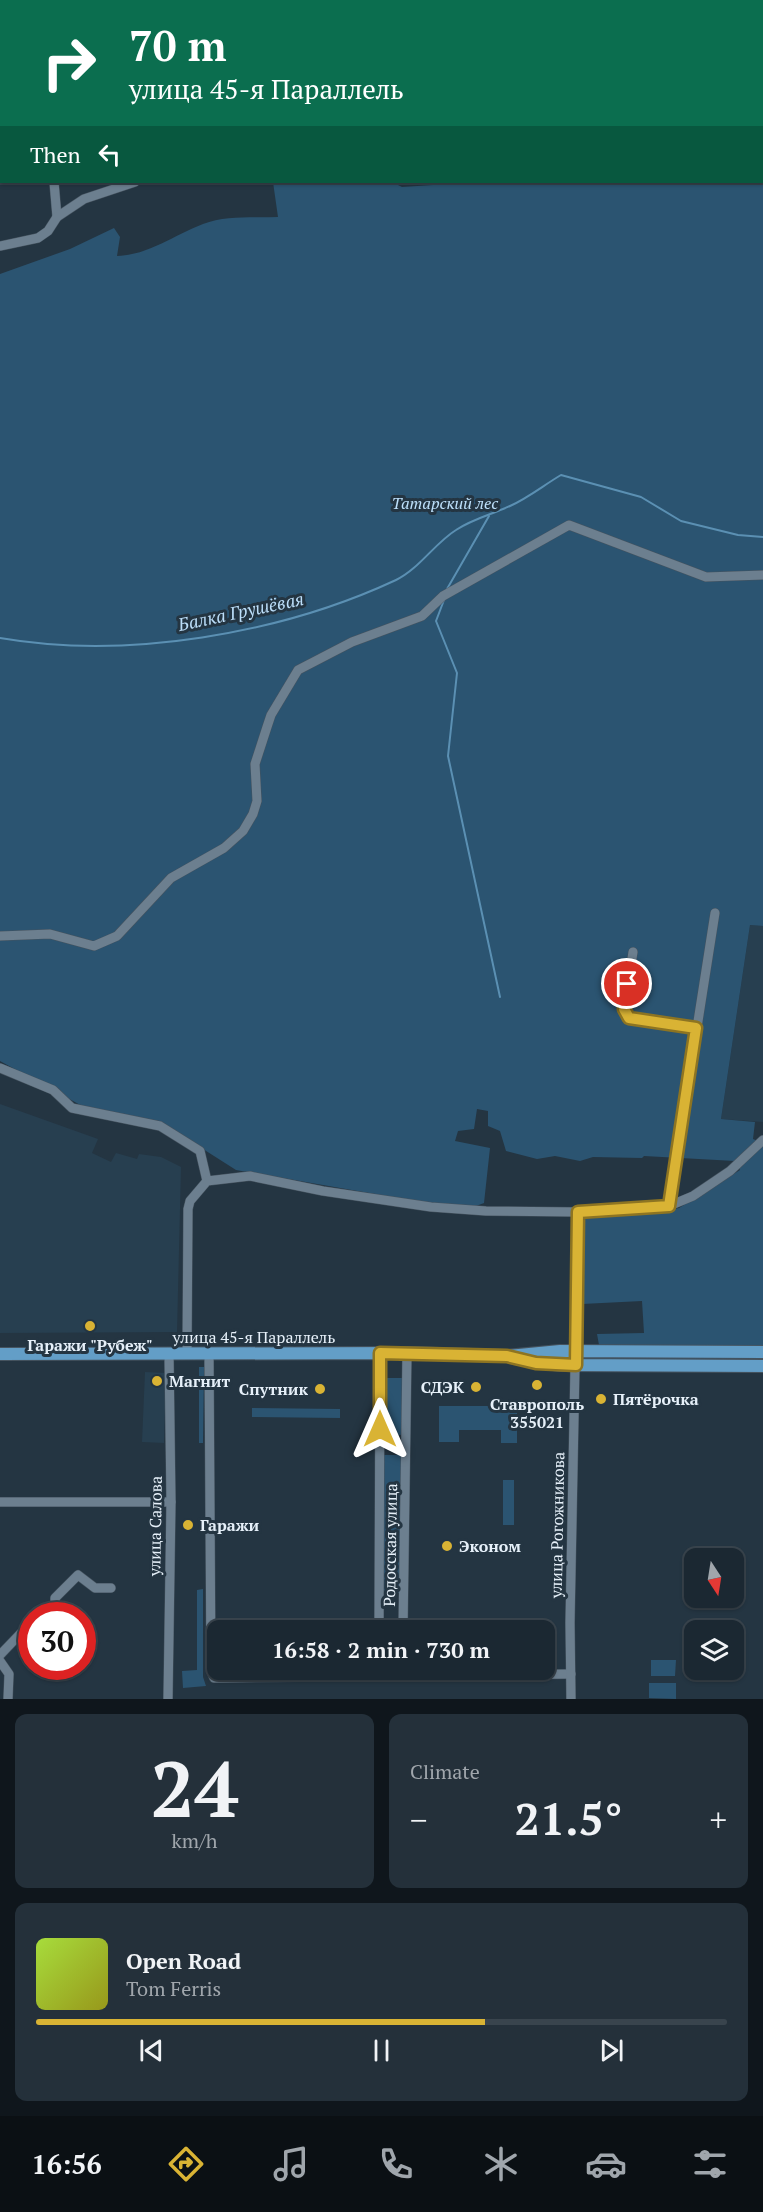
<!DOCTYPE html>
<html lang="en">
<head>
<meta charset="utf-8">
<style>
	:root { --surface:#1b2832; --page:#24303a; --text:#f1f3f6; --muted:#a0a6ac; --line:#39444d; --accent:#d9b334 }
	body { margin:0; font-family:"PT Serif",serif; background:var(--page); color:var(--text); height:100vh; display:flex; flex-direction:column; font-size:22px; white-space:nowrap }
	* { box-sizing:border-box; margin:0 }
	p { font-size:20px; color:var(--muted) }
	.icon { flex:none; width:33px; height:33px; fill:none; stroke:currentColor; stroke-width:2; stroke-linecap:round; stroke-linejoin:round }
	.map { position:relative; height:1699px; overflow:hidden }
	.drawer { display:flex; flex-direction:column; gap:15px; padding:15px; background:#0f161c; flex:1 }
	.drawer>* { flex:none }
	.hud { position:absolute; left:0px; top:0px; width:764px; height:183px; box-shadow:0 2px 4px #0004,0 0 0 2px var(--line); background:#0b6e4f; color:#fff; overflow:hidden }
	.needle { width:39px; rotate:168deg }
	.tools { position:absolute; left:684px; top:1548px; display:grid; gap:12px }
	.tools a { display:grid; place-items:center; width:60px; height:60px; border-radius:12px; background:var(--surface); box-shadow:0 2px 4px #0004,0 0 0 2px var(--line); font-size:30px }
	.speed { position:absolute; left:18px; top:1602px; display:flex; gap:12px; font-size:30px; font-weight:700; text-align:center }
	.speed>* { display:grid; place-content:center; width:78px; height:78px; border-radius:50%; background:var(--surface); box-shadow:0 2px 4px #0004,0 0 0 2px var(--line); line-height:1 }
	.speed .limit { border:9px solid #d22; background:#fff; color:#111 }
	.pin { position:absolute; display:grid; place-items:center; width:51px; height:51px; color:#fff; margin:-26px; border:3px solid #fff; border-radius:50%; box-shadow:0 2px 6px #0007 }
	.me { position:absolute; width:66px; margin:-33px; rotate:0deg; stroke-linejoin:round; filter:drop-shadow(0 0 4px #0008) }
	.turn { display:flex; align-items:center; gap:21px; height:126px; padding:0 30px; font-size:27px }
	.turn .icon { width:78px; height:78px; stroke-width:2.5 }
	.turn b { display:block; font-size:42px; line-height:51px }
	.then { display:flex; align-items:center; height:57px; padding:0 30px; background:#0003; gap:12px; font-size:22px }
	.big { font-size:45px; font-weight:700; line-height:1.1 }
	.drawer .card { flex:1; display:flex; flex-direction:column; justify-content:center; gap:9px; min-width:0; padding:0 21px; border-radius:12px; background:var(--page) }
	.drawer .dial { align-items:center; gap:0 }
	.dial b { font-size:78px; line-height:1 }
	.song { display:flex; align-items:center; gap:18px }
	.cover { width:72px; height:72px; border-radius:9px; background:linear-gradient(135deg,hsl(80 70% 55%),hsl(60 70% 35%)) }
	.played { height:6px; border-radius:3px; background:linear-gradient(90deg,var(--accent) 65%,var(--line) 65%) }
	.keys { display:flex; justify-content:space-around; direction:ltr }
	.heat { display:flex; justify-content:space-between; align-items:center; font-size:33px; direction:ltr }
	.drawer .tiles { flex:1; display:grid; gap:15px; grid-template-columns:1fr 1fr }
	.card:last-child { grid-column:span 2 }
	.trip { position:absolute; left:207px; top:1620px; width:348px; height:60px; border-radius:12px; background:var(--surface); box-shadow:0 2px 4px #0004,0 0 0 2px var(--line); font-weight:700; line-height:60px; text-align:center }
	.tab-bar { display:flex; height:96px; justify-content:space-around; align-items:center; background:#0b1014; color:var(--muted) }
	.tab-bar .icon { width:42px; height:42px }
	.tab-bar .current { color:var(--accent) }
	.tab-bar b { font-size:27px; color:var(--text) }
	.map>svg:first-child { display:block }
	.built { fill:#273f50 }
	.green { fill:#2b5471 }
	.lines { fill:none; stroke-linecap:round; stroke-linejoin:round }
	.stream { stroke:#5b90b3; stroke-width:2 }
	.minor-casing { stroke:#45535f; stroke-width:10 }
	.major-casing { stroke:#45535f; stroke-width:14 }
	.minor { stroke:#6c7f8f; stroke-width:9 }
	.major { stroke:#639ec7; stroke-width:12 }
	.route-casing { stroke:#8d7422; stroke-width:15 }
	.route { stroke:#d9b334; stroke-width:10 }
	.poi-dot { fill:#d9b334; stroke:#243542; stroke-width:2 }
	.labels { text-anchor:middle; stroke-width:6; stroke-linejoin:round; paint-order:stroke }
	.park-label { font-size:16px; font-style:italic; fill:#bde0fb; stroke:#243542 }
	.street-label { font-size:16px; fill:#e6f0f9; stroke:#243542 }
	.poi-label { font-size:16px; font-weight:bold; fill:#e6f0f9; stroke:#243542; text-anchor:start }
	.water-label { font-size:18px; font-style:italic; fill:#bcdef9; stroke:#243542 }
</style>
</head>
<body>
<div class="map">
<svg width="763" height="1699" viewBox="0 0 763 1699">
	<rect width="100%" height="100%" fill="#243542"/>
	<g class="built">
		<polygon points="750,925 763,926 763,1122 721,1119"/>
		<polygon points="0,1104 98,1139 92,1153 111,1162 116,1153 137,1159 139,1154 161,1157 181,1167 177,1332 0,1333"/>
		<polygon points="145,1372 166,1373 164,1443 142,1442"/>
	</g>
	<g class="green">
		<path d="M763 34V926L750 925 721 1119 755 1122 753 1139 763 1143V1345H599L597 1334 644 1333 642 1301 582 1304 581 1240 585 1217 654 1213 679 1208 740 1170 735 1161 644 1156 642 1158 593 1157 580 1161 555 1156 537 1159 506 1151 500 1131 488 1126V1111L477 1109 474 1129 458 1131 455 1141 490 1148 484 1203 476 1206 432 1204 236 1170 159 1121 84 1107 0 1061V274L70 249 114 228 120 237 117 256C149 255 174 235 203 224 226 215 254 218 278 217L273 182H392L402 187 479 182H762Z"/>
		<polygon points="580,1356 763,1356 763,1362 579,1361"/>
		<polygon points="199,1367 204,1367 203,1443 199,1443"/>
		<polygon points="385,1378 403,1378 402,1435 384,1434"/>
		<polygon points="439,1406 517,1406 517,1443 501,1443 501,1430 459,1430 459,1442 439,1442"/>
		<polygon points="252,1408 340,1409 340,1418 252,1417"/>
		<polygon points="384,1455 402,1455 402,1593 383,1593"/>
		<rect x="503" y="1480" width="11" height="45"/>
		<polygon points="203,1589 203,1677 206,1686 183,1688 182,1671 197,1670 197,1590"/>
		<polygon points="651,1660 676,1660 675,1676 651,1676"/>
		<polygon points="649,1683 676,1683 676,1699 649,1698"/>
	</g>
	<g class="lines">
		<g class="stream">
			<polyline points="447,589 489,516"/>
			<polyline points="444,600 436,621 457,673 448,756 500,997"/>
			<path d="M0 638C127 660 280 634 396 580 419 569 435 543 456 530 472 519 493 514 510 506 528 498 544 485 561 475L641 497 681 521 738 535 763 537"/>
		</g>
		<g class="minor-casing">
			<g id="minor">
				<polyline points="41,0 41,2"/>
				<polyline points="146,0 146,2"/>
				<polyline points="584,0 584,2"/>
				<polyline points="665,0 665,2"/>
				<polyline points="162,2 167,0"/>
				<polyline points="424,2 428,0"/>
				<polyline points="702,2 706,0"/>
				<polyline points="54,182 57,217"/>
				<polyline points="0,246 38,238 48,231 57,217 84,199 135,182"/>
				<polyline points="0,936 50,934 94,946 117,936 171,878 224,848 243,831 253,814 257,801 255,764 267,727 271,715 298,670 352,642 422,616 443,596 569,525 706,577 763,575"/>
				<polyline points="633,952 624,1009 629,1018 696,1027"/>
				<polyline points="0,1068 53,1090 72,1108 160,1126 200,1151 207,1181"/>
				<polyline points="669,1206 715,913"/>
				<polyline points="187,1354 188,1209 190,1201 207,1181 250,1176 323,1191 431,1207 486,1211 578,1212 644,1209 669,1206 693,1196 730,1171 763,1140"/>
				<polyline points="209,1354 211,1671 214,1678 571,1674"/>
				<polyline points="0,1502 171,1502"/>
				<polyline points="55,1616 55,1598 78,1575 95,1588 111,1588"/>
				<polyline points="379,1630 380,1353"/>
				<polyline points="403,1630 407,1353"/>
				<polyline points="0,1655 22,1632 32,1632"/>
				<polyline points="0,1661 9,1674 8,1699"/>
				<polyline points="168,1699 171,1502 169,1354"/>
				<polyline points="571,1699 570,1623 578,1212"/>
			</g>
		</g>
		<g class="major-casing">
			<g id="major">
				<polyline points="0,1354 407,1353 507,1356 560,1351 763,1352"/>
				<polyline points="514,1358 560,1365 763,1366"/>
			</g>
		</g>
		<use href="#minor" class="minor"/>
		<use href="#major" class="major"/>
	</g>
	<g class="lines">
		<g class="route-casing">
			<polyline id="route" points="380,1429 380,1353 507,1356 536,1363 576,1365 578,1212 669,1206 696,1028 629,1018 624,1009 627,984"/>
		</g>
		<use href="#route" class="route"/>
	</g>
	<g class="poi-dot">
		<circle cx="90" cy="1326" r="6"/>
		<circle cx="157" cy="1381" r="6"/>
		<circle cx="537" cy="1385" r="6"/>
		<circle cx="476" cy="1387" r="6"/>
		<circle cx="320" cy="1389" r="6"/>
		<circle cx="601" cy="1399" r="6"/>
		<circle cx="188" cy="1525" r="6"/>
		<circle cx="447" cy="1546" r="6"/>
	</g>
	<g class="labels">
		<g class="park-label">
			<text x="445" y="509">Татарский лес</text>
		</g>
		<g class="street-label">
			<text x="254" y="1343">улица 45-я Параллель</text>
			<text transform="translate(557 1525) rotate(-89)" y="6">улица Рогожникова</text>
			<text transform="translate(155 1526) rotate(-89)" y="6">улица Салова</text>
			<text transform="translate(390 1545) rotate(-89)" y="6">Родосская улица</text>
		</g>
		<g class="poi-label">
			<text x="90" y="1351" text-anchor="middle">Гаражи "Рубеж"</text>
			<text x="169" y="1387">Магнит</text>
			<text x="464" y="1393" text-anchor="end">СДЭК</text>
			<text x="308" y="1395" text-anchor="end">Спутник</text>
			<text x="613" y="1405">Пятёрочка</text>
			<text x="537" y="1410" text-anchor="middle">Ставрополь<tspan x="537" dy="18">355021</tspan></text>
			<text x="200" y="1531">Гаражи</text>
			<text x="459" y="1552">Эконом</text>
		</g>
		<g class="water-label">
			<text transform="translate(241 612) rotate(-12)" y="6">Балка Грушёвая</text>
		</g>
	</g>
</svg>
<div class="tools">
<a><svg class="needle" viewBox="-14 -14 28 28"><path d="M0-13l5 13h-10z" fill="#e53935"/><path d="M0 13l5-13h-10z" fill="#a0a6ac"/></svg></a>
<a><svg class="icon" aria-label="layers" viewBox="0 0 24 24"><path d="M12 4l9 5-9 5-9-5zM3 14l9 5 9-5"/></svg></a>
</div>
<div class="speed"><div class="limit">30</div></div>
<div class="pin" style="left:627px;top:984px;background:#d93025"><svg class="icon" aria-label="arrive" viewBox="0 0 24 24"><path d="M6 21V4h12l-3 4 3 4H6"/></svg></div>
<svg class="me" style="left:380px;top:1429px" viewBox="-20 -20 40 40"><path d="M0-17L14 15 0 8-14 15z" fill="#d9b334" stroke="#fff" stroke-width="4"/></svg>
<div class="trip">16:58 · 2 min · 730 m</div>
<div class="hud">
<div class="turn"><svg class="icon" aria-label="right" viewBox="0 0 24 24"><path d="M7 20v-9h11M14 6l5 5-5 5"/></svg><div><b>70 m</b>улица 45-я Параллель</div></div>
<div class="then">Then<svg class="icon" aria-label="left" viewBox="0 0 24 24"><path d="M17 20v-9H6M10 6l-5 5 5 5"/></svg></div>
</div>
</div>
<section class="drawer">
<div class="tiles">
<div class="card dial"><b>24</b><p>km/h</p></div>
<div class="card"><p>Climate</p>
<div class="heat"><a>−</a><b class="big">21.5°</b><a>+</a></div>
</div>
<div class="card">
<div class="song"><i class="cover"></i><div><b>Open Road</b><p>Tom Ferris</p></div></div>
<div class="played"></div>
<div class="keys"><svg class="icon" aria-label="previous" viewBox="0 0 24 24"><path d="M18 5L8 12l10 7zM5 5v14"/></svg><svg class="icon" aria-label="pause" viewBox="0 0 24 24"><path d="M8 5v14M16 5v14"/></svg><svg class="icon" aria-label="next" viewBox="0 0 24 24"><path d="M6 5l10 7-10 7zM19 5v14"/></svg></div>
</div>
</div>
</section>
<nav class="tab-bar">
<b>16:56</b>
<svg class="icon current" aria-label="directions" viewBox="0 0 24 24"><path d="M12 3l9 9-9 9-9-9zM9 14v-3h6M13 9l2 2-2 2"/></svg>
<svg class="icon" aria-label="music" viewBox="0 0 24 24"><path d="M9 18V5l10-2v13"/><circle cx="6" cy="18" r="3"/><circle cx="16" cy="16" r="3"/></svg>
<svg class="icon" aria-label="phone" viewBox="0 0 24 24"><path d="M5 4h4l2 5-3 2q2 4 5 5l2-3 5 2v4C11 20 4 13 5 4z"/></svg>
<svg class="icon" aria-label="climate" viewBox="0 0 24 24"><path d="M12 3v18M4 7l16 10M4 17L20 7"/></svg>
<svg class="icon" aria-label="car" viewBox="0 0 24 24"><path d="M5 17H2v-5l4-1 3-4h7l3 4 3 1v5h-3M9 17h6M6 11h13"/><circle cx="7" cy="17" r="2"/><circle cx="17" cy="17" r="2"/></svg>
<svg class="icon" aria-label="filters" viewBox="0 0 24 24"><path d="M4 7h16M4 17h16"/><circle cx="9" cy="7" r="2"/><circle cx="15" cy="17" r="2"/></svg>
</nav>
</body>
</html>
